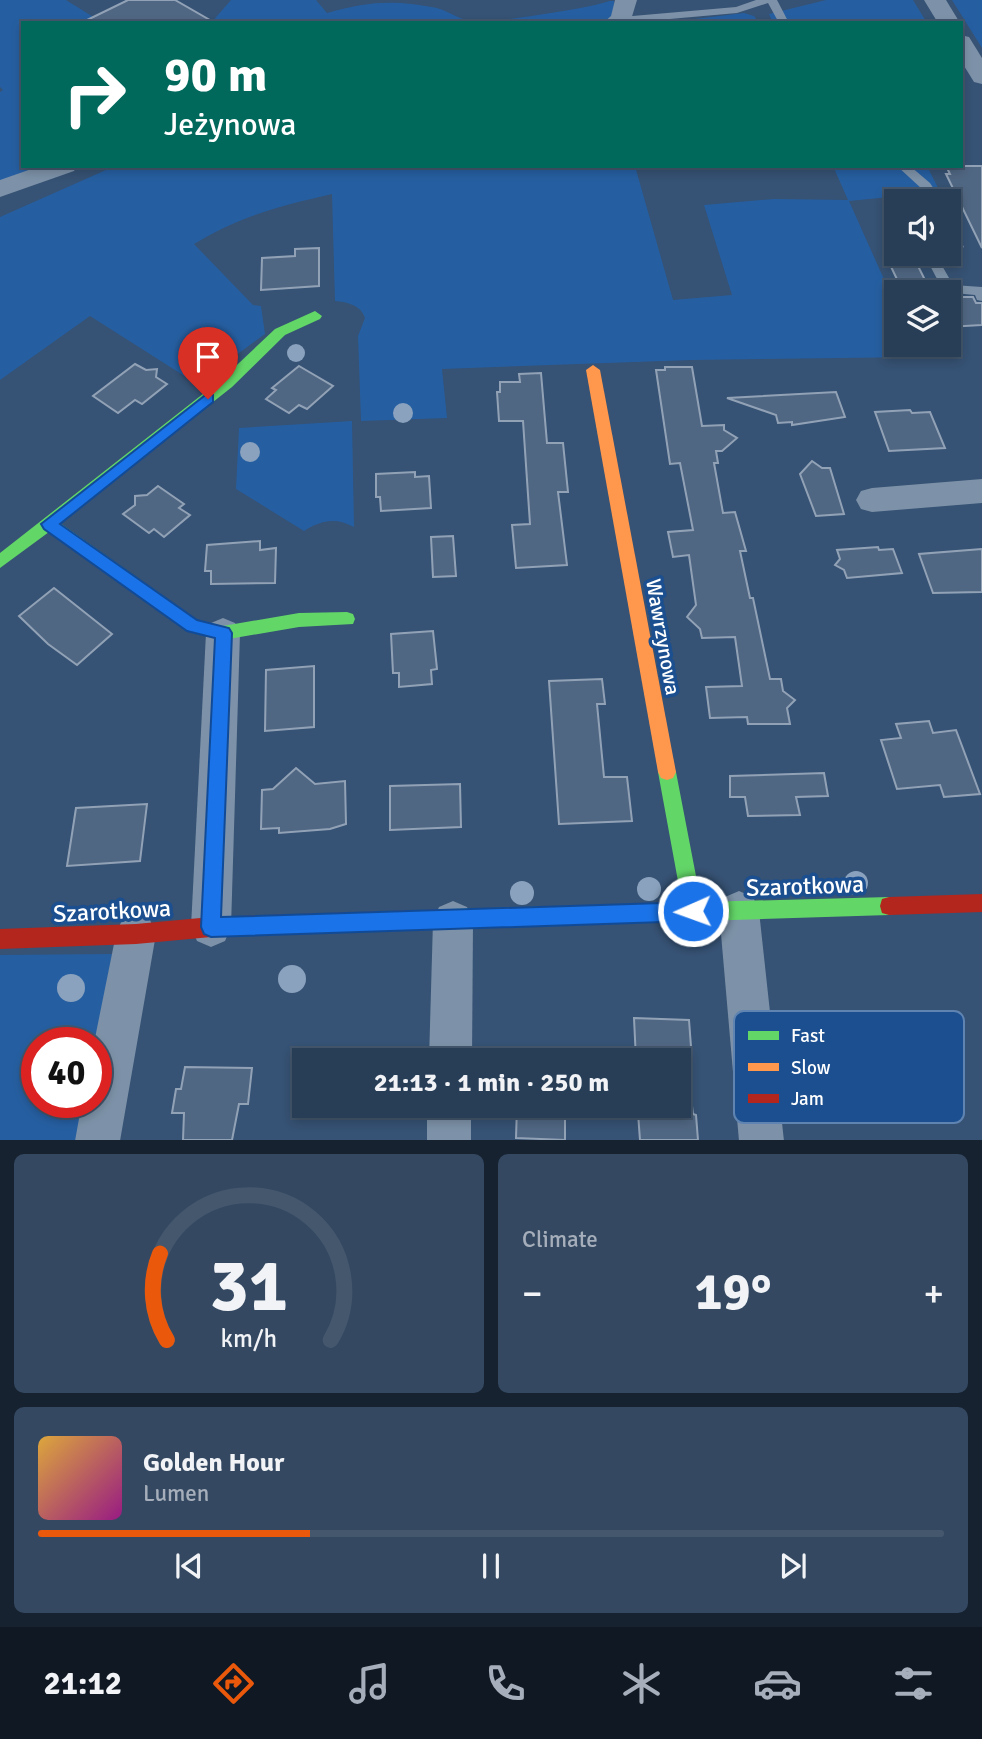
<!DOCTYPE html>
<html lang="en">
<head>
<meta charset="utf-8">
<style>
	:root { --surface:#283e57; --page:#344961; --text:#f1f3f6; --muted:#a5aeba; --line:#44576d; --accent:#ea580c }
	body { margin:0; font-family:Signika,sans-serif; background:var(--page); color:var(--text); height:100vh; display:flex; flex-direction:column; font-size:26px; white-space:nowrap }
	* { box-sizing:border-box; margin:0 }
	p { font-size:23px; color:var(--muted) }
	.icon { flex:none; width:38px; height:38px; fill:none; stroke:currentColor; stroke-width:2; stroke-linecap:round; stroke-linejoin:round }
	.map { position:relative; height:1140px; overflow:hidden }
	.details { display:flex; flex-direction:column; gap:14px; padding:14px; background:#162230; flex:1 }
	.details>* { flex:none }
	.banner { position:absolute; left:21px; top:21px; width:942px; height:147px; border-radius:0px; box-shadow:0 4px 10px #0003,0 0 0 2px var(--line); background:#00695c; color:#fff; overflow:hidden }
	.controls { position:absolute; left:884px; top:189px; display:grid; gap:14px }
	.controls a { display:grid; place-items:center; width:77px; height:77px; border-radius:0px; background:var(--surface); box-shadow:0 4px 10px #0003,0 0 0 2px var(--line); font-size:35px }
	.speed { position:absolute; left:21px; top:1027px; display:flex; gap:14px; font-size:35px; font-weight:700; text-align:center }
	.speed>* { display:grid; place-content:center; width:91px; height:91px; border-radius:50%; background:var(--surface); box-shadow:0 4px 10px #0003,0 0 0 2px var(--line); line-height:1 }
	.speed .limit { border:10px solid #d22; background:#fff; color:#111 }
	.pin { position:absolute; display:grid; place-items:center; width:60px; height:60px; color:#fff; margin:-72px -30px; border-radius:50% 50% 50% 0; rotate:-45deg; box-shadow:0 0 7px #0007 }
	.pin .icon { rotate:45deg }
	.me { position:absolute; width:77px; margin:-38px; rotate:268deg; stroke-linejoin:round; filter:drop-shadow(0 0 5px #0008) }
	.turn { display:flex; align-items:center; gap:24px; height:147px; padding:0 28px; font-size:32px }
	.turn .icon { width:91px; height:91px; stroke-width:2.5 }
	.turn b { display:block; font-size:49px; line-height:60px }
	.big { font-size:52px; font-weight:800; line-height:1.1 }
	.details .tile { flex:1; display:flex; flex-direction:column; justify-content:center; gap:10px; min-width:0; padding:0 24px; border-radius:10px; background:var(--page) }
	.details .dial { align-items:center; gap:0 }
	.dial svg { height:182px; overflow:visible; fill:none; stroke:var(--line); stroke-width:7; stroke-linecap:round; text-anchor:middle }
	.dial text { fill:var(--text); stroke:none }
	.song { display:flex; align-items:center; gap:21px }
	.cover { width:84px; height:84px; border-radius:10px; background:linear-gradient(135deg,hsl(40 70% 55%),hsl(310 70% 35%)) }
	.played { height:7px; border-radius:4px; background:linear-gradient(90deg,var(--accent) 30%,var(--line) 30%) }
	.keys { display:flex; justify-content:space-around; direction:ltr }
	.heat { display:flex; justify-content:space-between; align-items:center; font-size:38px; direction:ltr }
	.details .tiles { flex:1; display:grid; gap:14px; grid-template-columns:1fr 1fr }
	.tile:last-child { grid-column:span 2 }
	.trip { position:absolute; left:292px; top:1048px; width:399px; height:70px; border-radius:0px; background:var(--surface); box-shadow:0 4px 10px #0003,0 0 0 2px var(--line); font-weight:800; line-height:70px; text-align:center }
	.tabs { display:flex; height:112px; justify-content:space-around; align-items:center; background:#101923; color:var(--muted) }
	.tabs .icon { width:49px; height:49px }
	.tabs .selected { color:var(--accent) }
	.tabs b { font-size:32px; color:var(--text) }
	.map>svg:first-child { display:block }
	.green { fill:#265fa1 }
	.building { fill:#506783; stroke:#92a2b6; stroke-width:2 }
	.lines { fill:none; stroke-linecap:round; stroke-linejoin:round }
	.lane { fill:#7d92a8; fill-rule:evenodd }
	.street { fill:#7d92a8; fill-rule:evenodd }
	.fast { fill:#63d668; fill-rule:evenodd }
	.slow { fill:#ff974d; fill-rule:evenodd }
	.jam { fill:#b3261e; fill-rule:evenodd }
	.tree { fill:#8aa2be }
	.route { fill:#1a73e8; stroke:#114b97; stroke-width:2 }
	.labels { text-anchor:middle; stroke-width:7; stroke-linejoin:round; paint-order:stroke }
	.street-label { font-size:21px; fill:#fff; stroke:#1b4f8f }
	.near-street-label { font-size:24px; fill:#fff; stroke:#1b4f8f }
	.key { fill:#1b4f8f; stroke:#5f84b1; stroke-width:2 }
	.key-label { font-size:19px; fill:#fff }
</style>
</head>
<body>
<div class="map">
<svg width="982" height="1141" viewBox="0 0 982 1141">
	<rect width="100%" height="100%" fill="#365274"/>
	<g class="green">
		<polygon points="0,0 66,0 103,23 23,23 23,166 55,166 0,184 0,92 3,90 0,87"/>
		<path d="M231 0H316L327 13C370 1 393 0 437 8 451 12 461 21 477 22 491 23 597 7 609 1H614L617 14 601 23H211Z"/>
		<polygon points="826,0 913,0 927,23 773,23 769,14"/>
		<polygon points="952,0 982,0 982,48"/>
		<polygon points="744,13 754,16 759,23 662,23"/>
		<path d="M115 166H635L673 300 732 295 704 205 774 199 848 200 833 166H927L940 192 849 201 896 306V345H913L918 357 691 360 442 369 447 418 361 421 358 336 365 318C361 305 347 302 335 301L332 194C280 206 240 216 194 244L253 305 261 306 265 334 197 384 90 316 0 380V217Z"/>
		<path d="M352 421 354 527C336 517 321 520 304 531L236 489 239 428Z"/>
		<polygon points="112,954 96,1043 37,1043 37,1102 95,1103 88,1140 0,1141 0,955"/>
	</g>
	<g class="building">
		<polygon points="128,0 175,0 215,23 81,23"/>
		<polygon points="946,166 982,166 982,248 946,174 950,174"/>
		<polygon points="319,248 319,286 261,290 262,258 295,256 295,249"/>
		<polygon points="885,254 912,254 931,292 903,292"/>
		<polygon points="948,297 973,297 976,303 982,303 982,325 948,327"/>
		<polygon points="135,364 146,370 157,369 156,377 167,384 142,404 135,400 118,413 93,396"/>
		<polygon points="299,366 333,386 307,409 299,405 289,413 266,399 276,390 272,388"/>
		<polygon points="665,367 692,367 702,426 724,425 724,430 737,438 722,451 716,451 718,463 714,463 723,513 735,512 746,551 740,551 750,598 753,598 770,679 781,679 783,691 795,700 787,708 790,724 748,724 747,717 710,718 706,687 742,686 735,637 702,638 700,629 687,617 696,605 689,555 673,557 668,532 693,530 680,463 670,464 656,370 665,370"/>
		<polygon points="541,373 547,443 563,443 568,492 558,492 567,565 516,568 512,525 530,524 523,421 499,421 497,392 500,392 500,382 520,382 519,374"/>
		<polygon points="836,392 845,417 792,425 792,422 778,423 776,415 727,398"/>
		<polygon points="910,410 912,413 930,412 945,448 889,451 875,412"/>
		<polygon points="812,461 822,468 830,468 844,514 816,516 800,474"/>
		<polygon points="415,472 415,477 429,476 431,508 381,511 380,497 376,497 376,474"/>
		<polygon points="158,486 184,504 179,508 190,515 164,537 154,529 149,533 123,514 135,505 135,496 147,495"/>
		<polygon points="453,536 456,576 433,577 431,537"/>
		<polygon points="260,541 260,550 276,548 275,583 211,584 211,571 205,571 207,545"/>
		<polygon points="878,547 879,550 893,549 902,573 847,578 844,570 835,565 840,559 837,550"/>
		<polygon points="982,549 982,592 933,593 919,554"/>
		<polygon points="54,588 112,634 77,665 48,644 19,616"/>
		<polygon points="433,631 437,669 431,670 432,684 399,687 399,673 393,673 391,634"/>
		<polygon points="314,666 314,727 265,731 266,670"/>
		<polygon points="602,679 605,704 597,704 604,777 627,777 632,821 559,824 549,681"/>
		<polygon points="929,721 933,733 956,730 980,794 944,797 940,785 897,789 881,740 901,738 896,724"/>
		<polygon points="296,768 315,784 345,781 346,824 330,829 279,833 279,828 261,829 262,790 273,789"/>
		<polygon points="824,773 828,796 796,797 800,815 748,816 745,797 730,797 730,776"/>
		<polygon points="460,784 461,827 390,830 390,786"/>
		<polygon points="147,804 140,861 67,866 76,808"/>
		<polygon points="634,1018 689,1020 692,1060 636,1060"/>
		<polygon points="185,1067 252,1068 248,1104 239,1104 232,1140 183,1140 184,1113 172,1113 176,1089 181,1089"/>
		<polygon points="517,1106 565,1106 565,1140 516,1138"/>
		<polygon points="642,1106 692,1106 693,1114 696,1115 698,1140 640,1140 638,1113 642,1113"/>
	</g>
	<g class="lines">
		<g class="lane">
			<polygon points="756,0 777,0 789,23 779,23 768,3 737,13 625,23 616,20 621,17 736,7"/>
			<polygon points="897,166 910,166 930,183 942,201 930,201 922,189"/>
			<polygon points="948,223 952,224 964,247 940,262 953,285 982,287 982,301 977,300 975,295 944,292 927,260 935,254 948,254 948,247 951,245"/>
		</g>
		<g class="street">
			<polygon points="615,0 637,0 630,23 603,23 611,16"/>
			<polygon points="924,0 946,0 960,23 938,23"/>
			<polygon points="961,35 969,37 982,58 982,84 974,82 961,61"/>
			<polygon points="40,166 77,166 74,171 0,197 0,180"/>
			<polygon points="982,479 982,503 872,512 861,509 856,500 861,491 872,488"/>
			<polygon points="223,618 235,623 240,633 231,927 225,941 211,947 197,941 191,927 206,633 211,623"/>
			<polygon points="739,891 753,897 759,911 784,1141 739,1141 719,911 725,897"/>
			<polygon points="453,901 467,907 473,921 472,1060 429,1060 433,921 439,907"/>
			<polygon points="136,914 150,920 156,934 120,1141 75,1141 82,1102 96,1102 96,1043 94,1043 116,934 122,920"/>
			<rect x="427" y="1106" width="44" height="35"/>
		</g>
		<g class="fast">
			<polygon points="315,311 322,316 320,319 285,335 232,387 60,523 197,620 223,626 299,613 347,612 353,614 355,619 353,624 299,627 223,640 193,633 49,532 0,568 0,553 222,379 275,329"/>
			<polygon points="667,764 673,766 676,772 701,902 889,897 896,899 898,906 896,913 889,915 454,929 447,926 444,919 447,912 454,909 682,903 658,772 661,766"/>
		</g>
		<polygon class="slow" points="593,365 600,370 676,772 673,778 667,780 661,778 658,772 586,370"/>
		<g class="jam">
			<polygon points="982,894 982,912 889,915 882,913 880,906 882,899 889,897"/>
			<polygon points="454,909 461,912 464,919 461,926 454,929 211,937 136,944 0,949 0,929 136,924 211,917"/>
		</g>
	</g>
	<g class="tree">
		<circle cx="296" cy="353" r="9"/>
		<circle cx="403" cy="413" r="10"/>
		<circle cx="250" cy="452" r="10"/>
		<circle cx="856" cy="883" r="12"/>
		<circle cx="649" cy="889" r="12"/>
		<circle cx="522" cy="893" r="12"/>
		<circle cx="292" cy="979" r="14"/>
		<circle cx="71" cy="988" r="14"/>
	</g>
	<polygon class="route" points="208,393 213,395 213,402 60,524 197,620 229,628 232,633 221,917 693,902 700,905 702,911 700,918 693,921 211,937 204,934 201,927 215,638 187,631 44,529 41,524"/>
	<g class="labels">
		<g class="street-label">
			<text transform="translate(663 637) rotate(80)" y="7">Wawrzynowa</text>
		</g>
		<g class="near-street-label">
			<text transform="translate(805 886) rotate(-2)" y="8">Szarotkowa</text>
			<text transform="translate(112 911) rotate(-3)" y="8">Szarotkowa</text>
		</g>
	</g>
	<rect x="734" y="1011" width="230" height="112" rx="10" class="key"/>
	<rect x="748" y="1031" width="31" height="9" fill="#63d668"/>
	<rect x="748" y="1063" width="31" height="8" fill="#ff974d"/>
	<rect x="748" y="1094" width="31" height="9" fill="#b3261e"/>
	<g class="key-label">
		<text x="791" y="1042">Fast</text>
		<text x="791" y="1074">Slow</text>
		<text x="791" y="1105">Jam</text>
	</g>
</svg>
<div class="controls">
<a><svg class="icon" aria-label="sound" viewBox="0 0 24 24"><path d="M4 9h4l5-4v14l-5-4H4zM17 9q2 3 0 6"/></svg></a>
<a><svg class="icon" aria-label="layers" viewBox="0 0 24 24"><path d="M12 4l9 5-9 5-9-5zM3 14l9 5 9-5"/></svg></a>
</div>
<div class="speed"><div class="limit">40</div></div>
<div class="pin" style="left:208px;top:399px;background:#d93025"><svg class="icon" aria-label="arrive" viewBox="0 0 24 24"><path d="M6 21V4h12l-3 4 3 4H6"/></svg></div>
<svg class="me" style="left:693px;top:911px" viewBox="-20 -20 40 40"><circle r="17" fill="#1a73e8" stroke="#fff" stroke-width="3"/><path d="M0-11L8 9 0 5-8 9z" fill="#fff"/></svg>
<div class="trip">21:13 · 1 min · 250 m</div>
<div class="banner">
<div class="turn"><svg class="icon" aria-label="right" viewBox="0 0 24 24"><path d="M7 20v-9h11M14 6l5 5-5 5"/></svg><div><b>90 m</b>Jeżynowa</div></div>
</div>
</div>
<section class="details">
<div class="tiles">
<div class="tile dial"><svg viewBox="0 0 100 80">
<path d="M14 69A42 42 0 1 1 86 69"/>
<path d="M14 69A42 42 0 0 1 11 31" stroke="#ea580c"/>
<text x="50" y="56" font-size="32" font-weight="700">31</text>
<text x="50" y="72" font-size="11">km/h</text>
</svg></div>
<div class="tile"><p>Climate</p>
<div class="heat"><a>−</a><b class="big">19°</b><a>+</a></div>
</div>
<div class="tile">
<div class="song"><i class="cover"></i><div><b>Golden Hour</b><p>Lumen</p></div></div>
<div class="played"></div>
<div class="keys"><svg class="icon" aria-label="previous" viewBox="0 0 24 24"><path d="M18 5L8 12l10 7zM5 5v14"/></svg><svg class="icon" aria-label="pause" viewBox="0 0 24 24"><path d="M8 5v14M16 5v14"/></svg><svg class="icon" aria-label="next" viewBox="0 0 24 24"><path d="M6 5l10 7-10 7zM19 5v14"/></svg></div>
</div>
</div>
</section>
<nav class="tabs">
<b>21:12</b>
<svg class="icon selected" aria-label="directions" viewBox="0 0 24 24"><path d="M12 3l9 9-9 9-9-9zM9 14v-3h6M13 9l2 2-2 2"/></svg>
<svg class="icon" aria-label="music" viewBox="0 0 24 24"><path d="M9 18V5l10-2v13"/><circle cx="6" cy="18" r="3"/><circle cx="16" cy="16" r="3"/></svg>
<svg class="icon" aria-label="phone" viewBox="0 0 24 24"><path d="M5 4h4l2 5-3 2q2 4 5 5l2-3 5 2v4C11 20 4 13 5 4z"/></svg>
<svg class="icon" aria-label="climate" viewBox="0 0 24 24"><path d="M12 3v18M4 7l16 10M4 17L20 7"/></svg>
<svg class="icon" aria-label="car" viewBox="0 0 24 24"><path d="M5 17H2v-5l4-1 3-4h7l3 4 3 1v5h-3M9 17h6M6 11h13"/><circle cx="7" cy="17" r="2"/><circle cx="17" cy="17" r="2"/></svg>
<svg class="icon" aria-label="filters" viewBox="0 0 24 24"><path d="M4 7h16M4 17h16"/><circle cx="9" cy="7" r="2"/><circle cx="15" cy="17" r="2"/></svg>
</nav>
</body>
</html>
